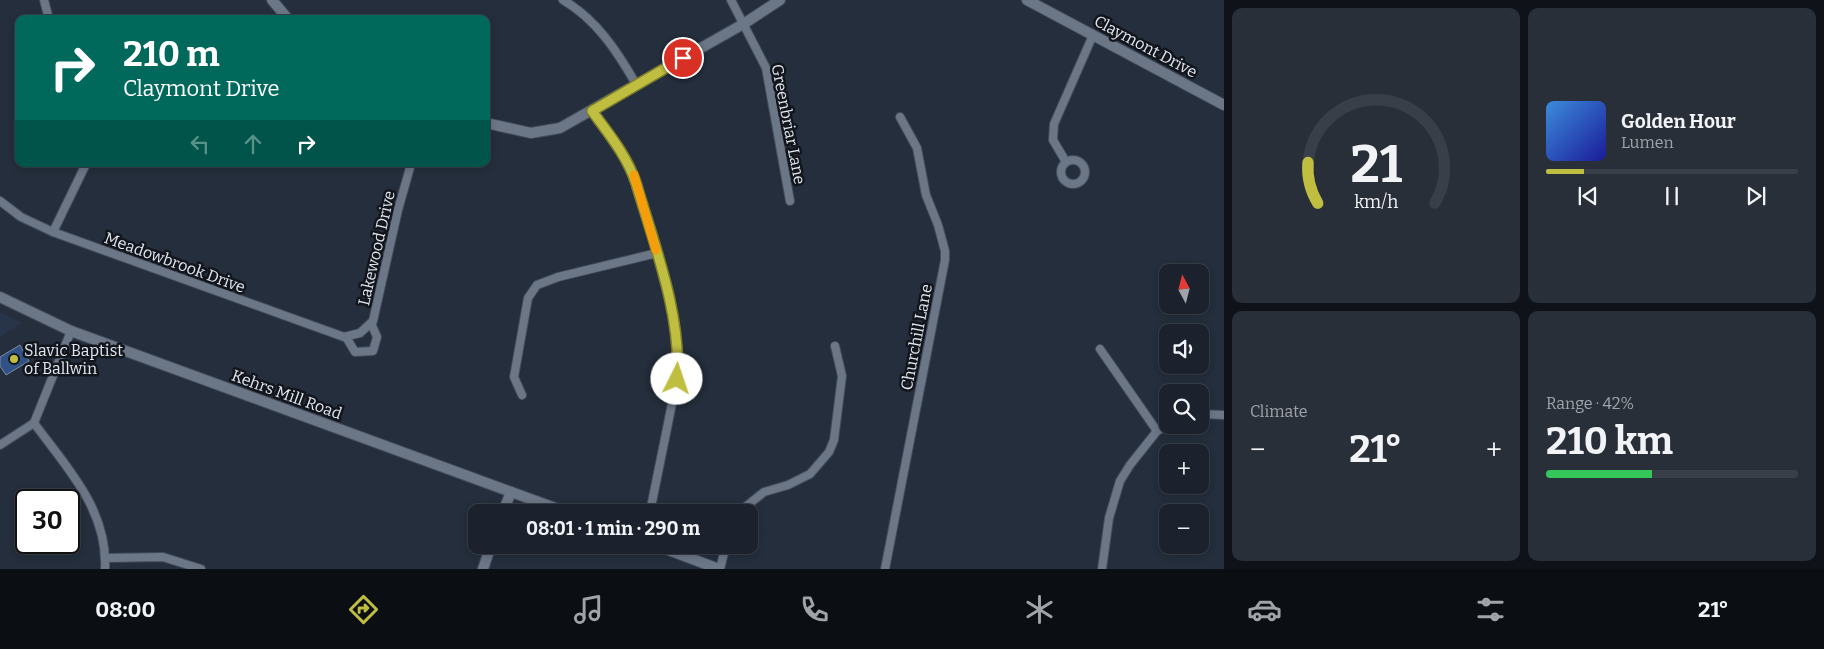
<!DOCTYPE html>
<html lang="en">
<head>
<meta charset="utf-8">
<style>
	:root { --surface:#1b222d; --page:#282f39; --text:#f1f3f6; --muted:#a0a4aa; --line:#393f49; --accent:#c0be41 }
	body { margin:0; font-family:Bitter,serif; background:var(--page); color:var(--text); height:100vh; display:flex; flex-direction:column; font-size:19px; white-space:nowrap }
	* { box-sizing:border-box; margin:0 }
	p { font-size:16px; color:var(--muted) }
	.icon { flex:none; width:28px; height:28px; fill:none; stroke:currentColor; stroke-width:2; stroke-linecap:round; stroke-linejoin:round }
	.map { position:relative; flex:1; overflow:hidden }
	.side { display:flex; flex-direction:column; gap:8px; padding:8px; background:#0f1319; width:600px }
	.side>* { flex:none }
	.guide { position:absolute; left:15px; top:15px; width:475px; height:152px; border-radius:10px; box-shadow:0 2px 8px #0003,0 0 0 1px var(--line); background:#00695c; color:#fff; overflow:hidden }
	.needle { width:32px; rotate:353deg }
	.buttons { position:absolute; left:1159px; top:264px; display:grid; gap:10px }
	.buttons a { display:grid; place-items:center; width:50px; height:50px; border-radius:10px; background:var(--surface); box-shadow:0 2px 8px #0003,0 0 0 1px var(--line); font-size:25px }
	.speed { position:absolute; left:15px; top:489px; display:flex; gap:10px; font-size:25px; font-weight:700; text-align:center }
	.speed>* { display:grid; place-content:center; width:65px; height:65px; border-radius:50%; background:var(--surface); box-shadow:0 2px 8px #0003,0 0 0 1px var(--line); line-height:1 }
	.speed .limit { border:2px solid #111; border-radius:8px; background:#fff; color:#111 }
	.pin { position:absolute; display:grid; place-items:center; width:42px; height:42px; color:#fff; margin:-21px; border:2px solid #fff; border-radius:50%; box-shadow:0 1px 5px #0007 }
	.me { position:absolute; width:55px; margin:-28px; rotate:4deg; stroke-linejoin:round; filter:drop-shadow(0 0 4px #0008) }
	.turn { display:flex; align-items:center; gap:18px; height:105px; padding:0 25px; font-size:22px }
	.turn .icon { width:65px; height:65px; stroke-width:2.5 }
	.turn b { display:block; font-size:35px; line-height:42px }
	.lanes { display:flex; align-items:center; height:48px; padding:0 25px; background:#0003; justify-content:center; gap:25px; direction:ltr }
	.lanes .off { opacity:.35 }
	.big { font-size:38px; font-weight:700; line-height:1.1 }
	.side .tile { flex:1; display:flex; flex-direction:column; justify-content:center; gap:8px; min-width:0; padding:0 18px; border-radius:10px; background:var(--page) }
	.side .dial { align-items:center; gap:0 }
	.dial svg { height:130px; overflow:visible; fill:none; stroke:var(--line); stroke-width:7; stroke-linecap:round; text-anchor:middle }
	.dial text { fill:var(--text); stroke:none }
	.song { display:flex; align-items:center; gap:15px }
	.cover { width:60px; height:60px; border-radius:8px; background:linear-gradient(135deg,hsl(210 70% 55%),hsl(240 70% 35%)) }
	.played { height:5px; border-radius:2px; background:linear-gradient(90deg,var(--accent) 15%,var(--line) 15%) }
	.keys { display:flex; justify-content:space-around; direction:ltr }
	.heat { display:flex; justify-content:space-between; align-items:center; font-size:28px; direction:ltr }
	.charge { height:8px; border-radius:4px; background:linear-gradient(90deg,#34c759 42%,var(--line) 0) }
	.side .tiles { flex:1; display:grid; gap:8px; grid-template-columns:repeat(2,1fr) }
	.trip { position:absolute; left:468px; top:504px; width:290px; height:50px; border-radius:10px; background:var(--surface); box-shadow:0 2px 8px #0003,0 0 0 1px var(--line); font-weight:700; line-height:50px; text-align:center }
	.tab-bar { display:flex; height:80px; justify-content:space-around; align-items:center; background:#0b0e12; color:var(--muted) }
	.tab-bar .icon { width:35px; height:35px }
	.tab-bar .selected { color:var(--accent) }
	.tab-bar b { font-size:22px; color:var(--text) }
	main { display:flex; flex:1; min-height:0 }
	.map>svg:first-child { display:block }
	.built { fill:#283549 }
	.building { fill:#305286; stroke:#7f8b9c }
	.lines { fill:none; stroke-linecap:round; stroke-linejoin:round }
	.minor-casing { stroke:#444c59; stroke-width:10 }
	.tertiary-casing { stroke:#444c59; stroke-width:12 }
	.minor { stroke:#6b7687; stroke-width:8 }
	.tertiary { stroke:#6b7687; stroke-width:10 }
	.route-casing { stroke:#7d7c2a; stroke-width:12 }
	.route { stroke:#c0be41; stroke-width:9 }
	.slow { stroke:#f59e0b; stroke-width:9 }
	.poi-dot { fill:#c0be41; stroke:#12161c; stroke-width:2 }
	.labels { text-anchor:middle; stroke-width:5; stroke-linejoin:round; paint-order:stroke }
	.street-label { font-size:16px; fill:#e1e7f1; stroke:#12161c }
	.poi-label { font-size:16px; fill:#e1e7f1; stroke:#12161c; text-anchor:start }
</style>
</head>
<body>
<main>
<div class="map">
<svg width="1224" height="569" viewBox="0 0 1224 569">
	<rect width="100%" height="100%" fill="#242e3c"/>
	<polygon class="built" points="0,312 22,323 0,337"/>
	<polygon class="building" points="20,345 29,361 6,375 0,366 0,357"/>
	<g class="lines">
		<g class="minor-casing">
			<g id="minor">
				<polyline points="44,0 49,19"/>
				<path d="M563 0C596 19 617 51 636 84"/>
				<polyline points="731,0 766,68 790,201"/>
				<polyline points="592,111 630,166 657,253 670,303 679,356 677,379 650,512"/>
				<circle cx="1073" cy="172" r="12"/>
				<polyline points="1066,162 1053,140 1054,124 1093,35"/>
				<polyline points="0,201 21,217 53,232 344,337 360,333 373,321 398,210 411,164"/>
				<polyline points="53,232 86,164"/>
				<polyline points="346,337 355,352 373,351 377,337 371,323"/>
				<polyline points="1100,349 1157,431"/>
				<polyline points="522,395 514,377 528,298 537,285 558,277 657,253"/>
				<polyline points="1200,414 1224,415"/>
				<path d="M34 423C67 468 108 510 105 569"/>
				<polyline points="34,423 71,331"/>
				<polyline points="0,445 34,423"/>
				<polyline points="739,512 764,492 788,485 810,474 829,452 834,440 842,376 835,346"/>
				<polyline points="105,558 163,557 201,569"/>
				<polyline points="720,569 726,545"/>
				<polyline points="885,569 945,260 945,251 938,225 926,195 917,148 900,117"/>
				<polyline points="1102,569 1109,518 1120,481 1130,465 1157,431 1168,425"/>
			</g>
		</g>
		<g class="tertiary-casing">
			<g id="tertiary">
				<polyline points="272,0 288,19"/>
				<polyline points="1027,0 1224,105"/>
				<polyline points="486,123 531,133 560,128 745,23 780,0"/>
				<polyline points="0,297 71,331 566,512"/>
				<polyline points="503,512 511,492"/>
				<polyline points="655,545 719,569"/>
				<polyline points="483,569 491,545"/>
			</g>
		</g>
		<use href="#minor" class="minor"/>
		<use href="#tertiary" class="tertiary"/>
	</g>
	<g class="lines">
		<g class="route-casing">
			<path id="route" d="M677 379C682 316 654 244 636 183 627 156 609 134 592 111L683 58"/>
		</g>
		<use href="#route" class="route"/>
		<polyline class="slow" points="634,175 656,250"/>
	</g>
	<circle class="poi-dot" cx="14" cy="359" r="5"/>
	<g class="labels">
		<g class="street-label">
			<text transform="translate(1146 46) rotate(28)" y="6">Claymont Drive</text>
			<text transform="translate(789 124) rotate(79)" y="6">Greenbriar Lane</text>
			<text transform="translate(376 248) rotate(-77)" y="6">Lakewood Drive</text>
			<text transform="translate(175 262) rotate(20)" y="6">Meadowbrook Drive</text>
			<text transform="translate(916 337) rotate(-79)" y="6">Churchill Lane</text>
			<text transform="translate(287 394) rotate(20)" y="6">Kehrs Mill Road</text>
		</g>
		<g class="poi-label">
			<text x="24" y="356">Slavic Baptist<tspan x="24" dy="18">of Ballwin</tspan></text>
		</g>
	</g>
</svg>
<div class="buttons">
<a><svg class="needle" viewBox="-14 -14 28 28"><path d="M0-13l5 13h-10z" fill="#e53935"/><path d="M0 13l5-13h-10z" fill="#a0a4aa"/></svg></a>
<a><svg class="icon" aria-label="sound" viewBox="0 0 24 24"><path d="M4 9h4l5-4v14l-5-4H4zM17 9q2 3 0 6"/></svg></a>
<a><svg class="icon" aria-label="search" viewBox="0 0 24 24"><circle cx="10" cy="10" r="6"/><path d="M15 15l6 6"/></svg></a>
<a>+</a>
<a>−</a>
</div>
<div class="speed"><div class="limit">30</div></div>
<div class="pin" style="left:683px;top:58px;background:#d93025"><svg class="icon" aria-label="arrive" viewBox="0 0 24 24"><path d="M6 21V4h12l-3 4 3 4H6"/></svg></div>
<svg class="me" style="left:677px;top:379px" viewBox="-20 -20 40 40"><circle r="19" fill="#fff"/><path d="M0-13L10 11 0 6-10 11z" fill="#c0be41"/></svg>
<div class="trip">08:01 · 1 min · 290 m</div>
<div class="guide">
<div class="turn"><svg class="icon" aria-label="right" viewBox="0 0 24 24"><path d="M7 20v-9h11M14 6l5 5-5 5"/></svg><div><b>210 m</b>Claymont Drive</div></div>
<div class="lanes"><svg class="icon off" aria-label="left" viewBox="0 0 24 24"><path d="M17 20v-9H6M10 6l-5 5 5 5"/></svg><svg class="icon off" aria-label="ahead" viewBox="0 0 24 24"><path d="M12 20V5M6 11l6-6 6 6"/></svg><svg class="icon" aria-label="right" viewBox="0 0 24 24"><path d="M7 20v-9h11M14 6l5 5-5 5"/></svg></div>
</div>
</div>
<section class="side">
<div class="tiles">
<div class="tile dial"><svg viewBox="0 0 100 80">
<path d="M14 69A42 42 0 1 1 86 69"/>
<path d="M14 69A42 42 0 0 1 8 44" stroke="#c0be41"/>
<text x="50" y="56" font-size="32" font-weight="700">21</text>
<text x="50" y="72" font-size="11">km/h</text>
</svg></div>
<div class="tile">
<div class="song"><i class="cover"></i><div><b>Golden Hour</b><p>Lumen</p></div></div>
<div class="played"></div>
<div class="keys"><svg class="icon" aria-label="previous" viewBox="0 0 24 24"><path d="M18 5L8 12l10 7zM5 5v14"/></svg><svg class="icon" aria-label="pause" viewBox="0 0 24 24"><path d="M8 5v14M16 5v14"/></svg><svg class="icon" aria-label="next" viewBox="0 0 24 24"><path d="M6 5l10 7-10 7zM19 5v14"/></svg></div>
</div>
<div class="tile"><p>Climate</p>
<div class="heat"><a>−</a><b class="big">21°</b><a>+</a></div>
</div>
<div class="tile"><p>Range · 42%</p><b class="big">210 km</b><div class="charge"></div></div>
</div>
</section>
</main>
<nav class="tab-bar">
<b>08:00</b>
<svg class="icon selected" aria-label="directions" viewBox="0 0 24 24"><path d="M12 3l9 9-9 9-9-9zM9 14v-3h6M13 9l2 2-2 2"/></svg>
<svg class="icon" aria-label="music" viewBox="0 0 24 24"><path d="M9 18V5l10-2v13"/><circle cx="6" cy="18" r="3"/><circle cx="16" cy="16" r="3"/></svg>
<svg class="icon" aria-label="phone" viewBox="0 0 24 24"><path d="M5 4h4l2 5-3 2q2 4 5 5l2-3 5 2v4C11 20 4 13 5 4z"/></svg>
<svg class="icon" aria-label="climate" viewBox="0 0 24 24"><path d="M12 3v18M4 7l16 10M4 17L20 7"/></svg>
<svg class="icon" aria-label="car" viewBox="0 0 24 24"><path d="M5 17H2v-5l4-1 3-4h7l3 4 3 1v5h-3M9 17h6M6 11h13"/><circle cx="7" cy="17" r="2"/><circle cx="17" cy="17" r="2"/></svg>
<svg class="icon" aria-label="filters" viewBox="0 0 24 24"><path d="M4 7h16M4 17h16"/><circle cx="9" cy="7" r="2"/><circle cx="15" cy="17" r="2"/></svg>
<b>21°</b>
</nav>
</body>
</html>
